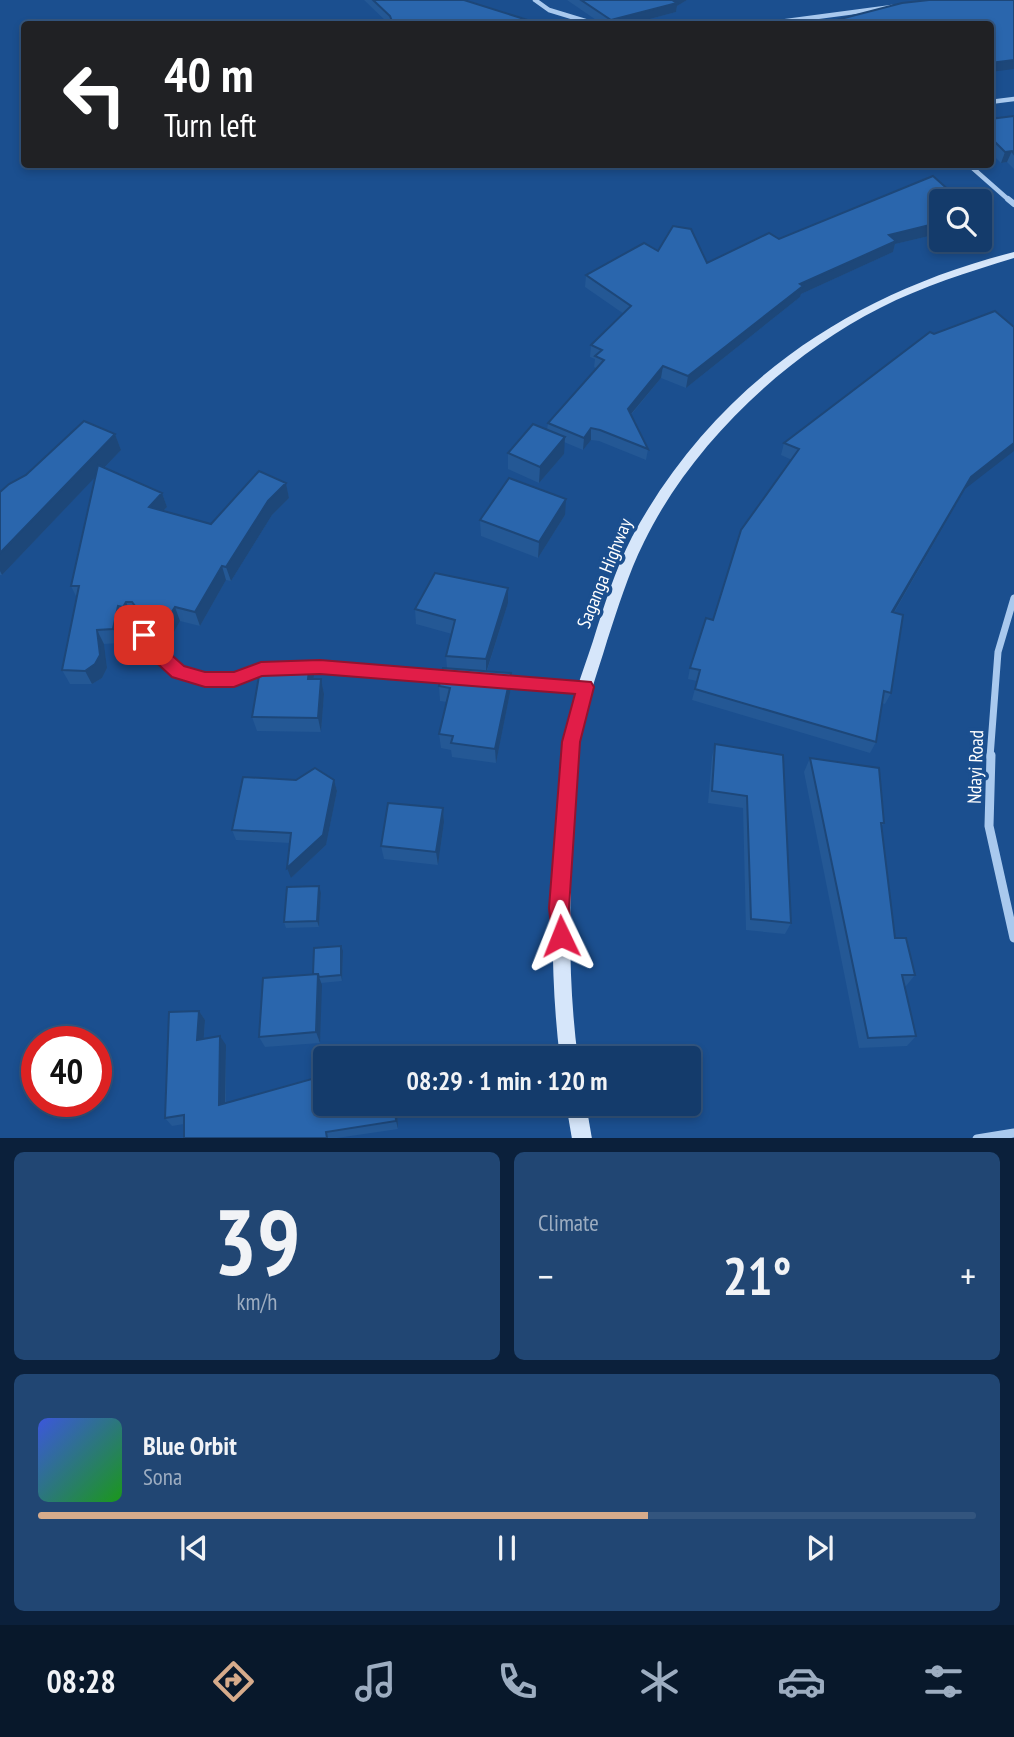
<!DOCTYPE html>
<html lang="en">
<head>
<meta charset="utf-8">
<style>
	:root { --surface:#143b6b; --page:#214673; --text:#f1f3f6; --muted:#9dadc1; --line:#33557e; --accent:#d6ab8b }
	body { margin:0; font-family:"PT Sans Narrow",sans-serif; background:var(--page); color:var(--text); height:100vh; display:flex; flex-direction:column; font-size:26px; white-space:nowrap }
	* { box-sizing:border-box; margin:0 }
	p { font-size:23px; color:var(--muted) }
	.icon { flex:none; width:38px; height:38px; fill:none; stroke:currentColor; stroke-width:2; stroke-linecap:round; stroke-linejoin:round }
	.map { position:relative; height:1138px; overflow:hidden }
	.drawer { display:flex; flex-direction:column; gap:14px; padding:14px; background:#0b203b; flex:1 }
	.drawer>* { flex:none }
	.top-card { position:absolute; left:21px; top:21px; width:973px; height:147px; border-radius:7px; box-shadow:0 4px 10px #0003,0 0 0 2px var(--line); background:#202124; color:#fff; overflow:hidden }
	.fabs { position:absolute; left:929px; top:189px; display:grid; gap:14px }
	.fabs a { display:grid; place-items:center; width:63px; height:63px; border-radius:7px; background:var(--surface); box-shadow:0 4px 10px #0003,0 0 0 2px var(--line); font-size:35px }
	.speed { position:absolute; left:21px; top:1026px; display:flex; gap:14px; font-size:35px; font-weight:700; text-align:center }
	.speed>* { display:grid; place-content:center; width:91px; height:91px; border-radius:50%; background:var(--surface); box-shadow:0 4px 10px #0003,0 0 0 2px var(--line); line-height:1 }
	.speed .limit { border:10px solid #d22; background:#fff; color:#111 }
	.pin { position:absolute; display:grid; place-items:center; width:60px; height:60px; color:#fff; margin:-30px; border-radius:14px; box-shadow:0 4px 10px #0006 }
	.me { position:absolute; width:77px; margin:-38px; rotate:358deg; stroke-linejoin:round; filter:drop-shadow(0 0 5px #0008) }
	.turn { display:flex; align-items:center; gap:24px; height:147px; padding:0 28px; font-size:32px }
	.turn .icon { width:91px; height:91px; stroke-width:2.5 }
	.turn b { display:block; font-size:49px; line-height:60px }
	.big { font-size:52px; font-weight:800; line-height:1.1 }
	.drawer .card { flex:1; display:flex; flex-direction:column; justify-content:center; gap:10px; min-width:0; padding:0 24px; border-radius:10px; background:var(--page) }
	.drawer .dial { align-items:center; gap:0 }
	.dial b { font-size:91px; line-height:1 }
	.song { display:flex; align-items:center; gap:21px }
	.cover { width:84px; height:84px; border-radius:10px; background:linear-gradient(135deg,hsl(230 70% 55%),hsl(120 70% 35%)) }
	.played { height:7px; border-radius:4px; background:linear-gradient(90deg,var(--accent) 65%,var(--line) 65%) }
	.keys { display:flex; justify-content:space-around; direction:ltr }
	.heat { display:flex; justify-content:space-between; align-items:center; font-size:38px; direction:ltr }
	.drawer .tiles { flex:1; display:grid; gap:14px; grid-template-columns:1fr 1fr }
	.card:last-child { grid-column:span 2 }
	.trip { position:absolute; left:313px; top:1046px; width:388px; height:70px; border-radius:7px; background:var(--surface); box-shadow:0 4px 10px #0003,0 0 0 2px var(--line); font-weight:800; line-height:70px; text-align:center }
	.dock { display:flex; height:112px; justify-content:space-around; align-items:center; background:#08182b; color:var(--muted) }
	.dock .icon { width:49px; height:49px }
	.dock .selected { color:var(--accent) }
	.dock b { font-size:32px; color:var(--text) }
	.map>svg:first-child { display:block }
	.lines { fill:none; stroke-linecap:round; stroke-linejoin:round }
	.street-far3 { stroke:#a9c9ee; stroke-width:4.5 }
	.street-far2 { stroke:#a9c9ee; stroke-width:6 }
	.street-far1 { stroke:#a9c9ee; stroke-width:7 }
	.street { stroke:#a9c9ee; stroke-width:9 }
	.secondary { fill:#d6e6fa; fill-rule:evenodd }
	.wall { fill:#245895 }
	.shaded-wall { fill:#1d4779 }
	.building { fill:#2a66ad; stroke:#1d4779; stroke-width:2 }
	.route { fill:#e11d48; stroke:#92132f; stroke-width:2 }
	.labels { text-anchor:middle; stroke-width:7; stroke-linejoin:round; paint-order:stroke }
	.street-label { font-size:19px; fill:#fff; stroke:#1b4f8f }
</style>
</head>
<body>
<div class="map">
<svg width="1014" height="1139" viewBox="0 0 1014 1139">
	<rect width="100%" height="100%" fill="#1b4f8f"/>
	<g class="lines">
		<g class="street-far3">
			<polyline points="535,0 549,10 595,24"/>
			<polyline points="764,24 892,7"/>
			<polyline points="990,102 1014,99"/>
			<polyline points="968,164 1010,201"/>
		</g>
		<polyline class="street-far2" points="1008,199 1014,204"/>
		<g class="street-far1">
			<path d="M135 621C158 656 189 691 236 679 247 676 256 670 267 669"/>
			<polyline points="303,668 448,676"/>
			<polyline points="502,680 584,687"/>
			<polyline points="990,757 998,652 1014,598"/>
		</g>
		<g class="street">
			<polyline points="991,755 989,826 1014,938"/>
			<polyline points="977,1139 1014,1133"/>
		</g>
		<g class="secondary">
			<path d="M1014 252V258C968 272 923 286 880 308 785 356 691 445 644 542 628 574 618 608 607 641 597 675 584 708 579 743 574 772 575 802 573 832 569 908 568 983 578 1059H560C551 985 551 911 556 837 559 806 558 774 563 742 569 708 582 674 593 641 604 606 615 570 632 537 714 385 849 294 1014 252Z"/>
			<polygon points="566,1104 586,1104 592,1139 572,1139"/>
		</g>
	</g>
	<g class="wall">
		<polygon points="364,0 464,0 540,24 389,24"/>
		<polygon points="567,0 687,0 677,6 676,12 631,24 602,24"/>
		<polygon points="1014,116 1014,169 1007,162 1001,163 990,152 990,119"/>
		<polygon points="942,201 942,233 895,244 893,252 801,294 800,297 686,388 661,378 631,415 648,449 646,460 599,441 591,440 583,450 564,442 564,454 539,483 508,469 508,453 547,430 548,423 596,368 594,367 595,359 590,357 591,345 624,314 585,287 586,275 658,251 707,263 779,239"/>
		<polygon points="115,434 121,450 104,468 162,493 167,507 164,511 211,524 286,483 289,498 272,515 231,581 226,580 200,626 180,621 174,632 145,625 138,616 132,616 129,621 124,620 120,643 104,644 107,668 102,678 92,684 70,684 62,670 77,598 71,586 95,477 2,575 0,575 0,492"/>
		<polygon points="784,443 965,489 894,613 891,693 885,704 882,703 876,742 870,753 692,700 697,681 688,679 690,668 792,460 781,455"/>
		<polygon points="565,515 538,558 481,536 480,520"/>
		<polygon points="508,588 508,603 487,671 511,688 496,763 452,757 451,750 441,748 439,734 447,702 440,701 439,686 447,668 446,656 452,634 416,624 415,609"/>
		<polygon points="310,661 314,675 314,679 321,679 324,694 321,732 257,731 252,717"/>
		<polygon points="715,744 783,755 791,923 785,934 746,930 743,808 708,803 712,757"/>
		<polygon points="810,758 884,823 881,827 895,938 915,975 906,986 904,986 916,1036 907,1046 859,1048 804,772"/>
		<polygon points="296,780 334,780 337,791 326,845 291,878 290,843 236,840 232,830"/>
		<polygon points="443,808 444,822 438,865 384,859 381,846"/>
		<polygon points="321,893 319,927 286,928 284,922"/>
		<polygon points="343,951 342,981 321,983 320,1043 265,1047 259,1037 313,974"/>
		<polygon points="199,1011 205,1020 204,1039 226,1045 226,1104 397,1104 398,1129 337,1138 184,1138 184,1124 172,1126 165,1118"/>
	</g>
	<g class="shaded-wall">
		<polygon points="672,0 687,0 677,6 676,12 631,24 611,24 611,20"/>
		<polygon points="1014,60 1014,69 990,72 990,63"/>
		<polygon points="1012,151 1007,162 1001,163 1005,152"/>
		<polygon points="942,222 942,233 895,244 893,252 801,294 800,297 686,388 688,376 800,284 889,235"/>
		<polygon points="663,366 661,378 626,420 628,409"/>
		<polygon points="591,428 591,440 583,450 584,438"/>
		<polygon points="115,434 121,450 2,575 0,571 0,553"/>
		<polygon points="565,437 564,454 539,483 540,467"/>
		<polygon points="1014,443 1014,451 965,489 887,624 892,612 971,477"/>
		<polygon points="286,483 289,498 272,515 231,581 226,567 268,501"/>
		<polygon points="162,493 167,507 154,521 149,507"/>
		<polygon points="566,499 565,515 538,558 539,542"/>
		<polygon points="222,566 226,580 200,626 195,612"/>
		<polygon points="508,588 508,603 486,673 486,659"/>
		<polygon points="126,602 132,616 129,621 123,607"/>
		<polygon points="118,606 124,620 120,643 113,629"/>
		<polygon points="175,607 180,621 174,632 168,618"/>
		<polygon points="97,630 104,644 107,668 102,678 92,684 85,671"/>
		<polygon points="310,661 314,675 312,694 308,679"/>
		<polygon points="511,673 511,688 496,763 495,749"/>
		<polygon points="321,679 324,694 321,732 318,718"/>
		<polygon points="334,780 337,791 326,845 291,878 287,868"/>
		<polygon points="443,808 444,822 438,865 436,852"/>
		<polygon points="319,886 321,893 319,927 317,921"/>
		<polygon points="341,946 343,951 342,981 341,975"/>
		<polygon points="318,974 322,985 320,1043 316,1032"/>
		<polygon points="199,1011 205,1020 203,1049 197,1040"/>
		<polygon points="220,1036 226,1045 225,1113 219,1105"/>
		<polygon points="395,1104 397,1104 398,1129 396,1121"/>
	</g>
	<g class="building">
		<polygon points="373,0 464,0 540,24 393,24 390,16"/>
		<polygon points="581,0 672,0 677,3 611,20"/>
		<polygon points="929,0 1014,0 1014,60 990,63 990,24 821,24 902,3"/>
		<polygon points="1014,116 1014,154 1012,151 1005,152 990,137 990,119"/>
		<polygon points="933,176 961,201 942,201 942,222 889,235 896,241 800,284 803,286 688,376 663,366 628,409 648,449 600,430 591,428 584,438 548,423 604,360 595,356 602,350 591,345 631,306 586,275 644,243 658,251 673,226 691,229 707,263 769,233 779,239"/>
		<polygon points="995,311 1014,327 1014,443 971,477 892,612 903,615 891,693 884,691 876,742 695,689 700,670 690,668 706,618 713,620 741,530 799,449 784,443 930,332 934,334"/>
		<polygon points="84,421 115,434 0,553 0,492 9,484 26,475"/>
		<polygon points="533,424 565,437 540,467 508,453"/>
		<polygon points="98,465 162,493 149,507 211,524 259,471 286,483 268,501 226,567 222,566 195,612 175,607 168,618 139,611 132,602 126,602 123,607 118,606 113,629 97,630 100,655 95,664 85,671 62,670 79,586 71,586"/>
		<polygon points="509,478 566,499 539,542 480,520"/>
		<polygon points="435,573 508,588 486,659 446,656 455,620 415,609"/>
		<polygon points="310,661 308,679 321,679 318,718 252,717 261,664"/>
		<polygon points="443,668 511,673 495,749 451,743 453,736 439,734 450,688 439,686"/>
		<polygon points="715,744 783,755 791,923 751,919 747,796 712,791"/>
		<polygon points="810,758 879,768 884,823 881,823 895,938 906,938 915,975 902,975 916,1036 868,1038"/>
		<polygon points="315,768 334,780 323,835 287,868 291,833 232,830 243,777 296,780"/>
		<polygon points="388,803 443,808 436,852 381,846"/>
		<polygon points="319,886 317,921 284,922 287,887"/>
		<polygon points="341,946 341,975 319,977 318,974 313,974 314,948"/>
		<polygon points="318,974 316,1032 259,1037 263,978"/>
		<polygon points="199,1011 197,1040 220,1036 219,1105 326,1075 326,1104 395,1104 396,1121 326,1132 327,1138 184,1138 184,1115 165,1118 169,1012"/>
	</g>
	<polygon class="route" points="144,628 150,630 158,643 184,666 205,672 234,672 261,662 320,660 591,682 594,687 580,742 569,908 571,936 568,943 561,946 553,943 549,908 562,742 575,694 320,674 262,676 234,687 205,687 172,677 146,653 136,635 138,630"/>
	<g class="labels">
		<g class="street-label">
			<text transform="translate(604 573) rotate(-68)" y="7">Saganga Highway</text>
			<text transform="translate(975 767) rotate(-88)" y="7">Ndayi Road</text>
		</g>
	</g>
</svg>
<div class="fabs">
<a><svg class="icon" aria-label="search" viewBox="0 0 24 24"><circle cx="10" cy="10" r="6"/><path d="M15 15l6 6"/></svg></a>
</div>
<div class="speed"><div class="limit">40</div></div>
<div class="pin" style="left:144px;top:635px;background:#d93025"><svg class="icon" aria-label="arrive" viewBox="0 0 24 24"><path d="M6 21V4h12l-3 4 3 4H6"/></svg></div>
<svg class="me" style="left:561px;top:936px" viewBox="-20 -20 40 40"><path d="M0-17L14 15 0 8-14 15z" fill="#e11d48" stroke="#fff" stroke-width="4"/></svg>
<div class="trip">08:29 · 1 min · 120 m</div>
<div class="top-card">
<div class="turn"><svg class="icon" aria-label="left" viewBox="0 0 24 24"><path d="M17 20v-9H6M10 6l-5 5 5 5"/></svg><div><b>40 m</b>Turn left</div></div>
</div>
</div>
<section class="drawer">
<div class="tiles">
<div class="card dial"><b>39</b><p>km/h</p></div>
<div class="card"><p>Climate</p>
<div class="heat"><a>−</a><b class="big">21°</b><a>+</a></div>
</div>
<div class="card">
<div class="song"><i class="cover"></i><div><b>Blue Orbit</b><p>Sona</p></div></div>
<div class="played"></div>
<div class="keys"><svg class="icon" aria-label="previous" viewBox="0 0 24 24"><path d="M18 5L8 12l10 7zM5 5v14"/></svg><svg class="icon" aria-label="pause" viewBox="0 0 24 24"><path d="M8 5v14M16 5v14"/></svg><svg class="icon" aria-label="next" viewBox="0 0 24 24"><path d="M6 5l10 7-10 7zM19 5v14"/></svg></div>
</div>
</div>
</section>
<nav class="dock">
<b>08:28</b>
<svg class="icon selected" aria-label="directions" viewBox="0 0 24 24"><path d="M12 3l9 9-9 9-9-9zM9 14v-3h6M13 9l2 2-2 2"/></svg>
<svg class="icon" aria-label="music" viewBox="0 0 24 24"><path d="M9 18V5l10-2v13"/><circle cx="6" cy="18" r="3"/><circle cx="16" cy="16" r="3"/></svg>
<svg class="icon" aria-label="phone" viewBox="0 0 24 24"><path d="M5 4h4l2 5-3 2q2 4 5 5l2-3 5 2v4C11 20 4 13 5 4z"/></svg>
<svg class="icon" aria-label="climate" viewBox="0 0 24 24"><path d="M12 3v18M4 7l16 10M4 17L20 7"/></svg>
<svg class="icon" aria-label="car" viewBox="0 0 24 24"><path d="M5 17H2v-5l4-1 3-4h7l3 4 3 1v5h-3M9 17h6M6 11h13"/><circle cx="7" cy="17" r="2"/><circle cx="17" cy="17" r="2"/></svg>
<svg class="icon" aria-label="filters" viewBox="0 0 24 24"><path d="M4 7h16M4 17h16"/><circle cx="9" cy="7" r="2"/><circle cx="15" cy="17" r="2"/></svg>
</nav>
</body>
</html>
